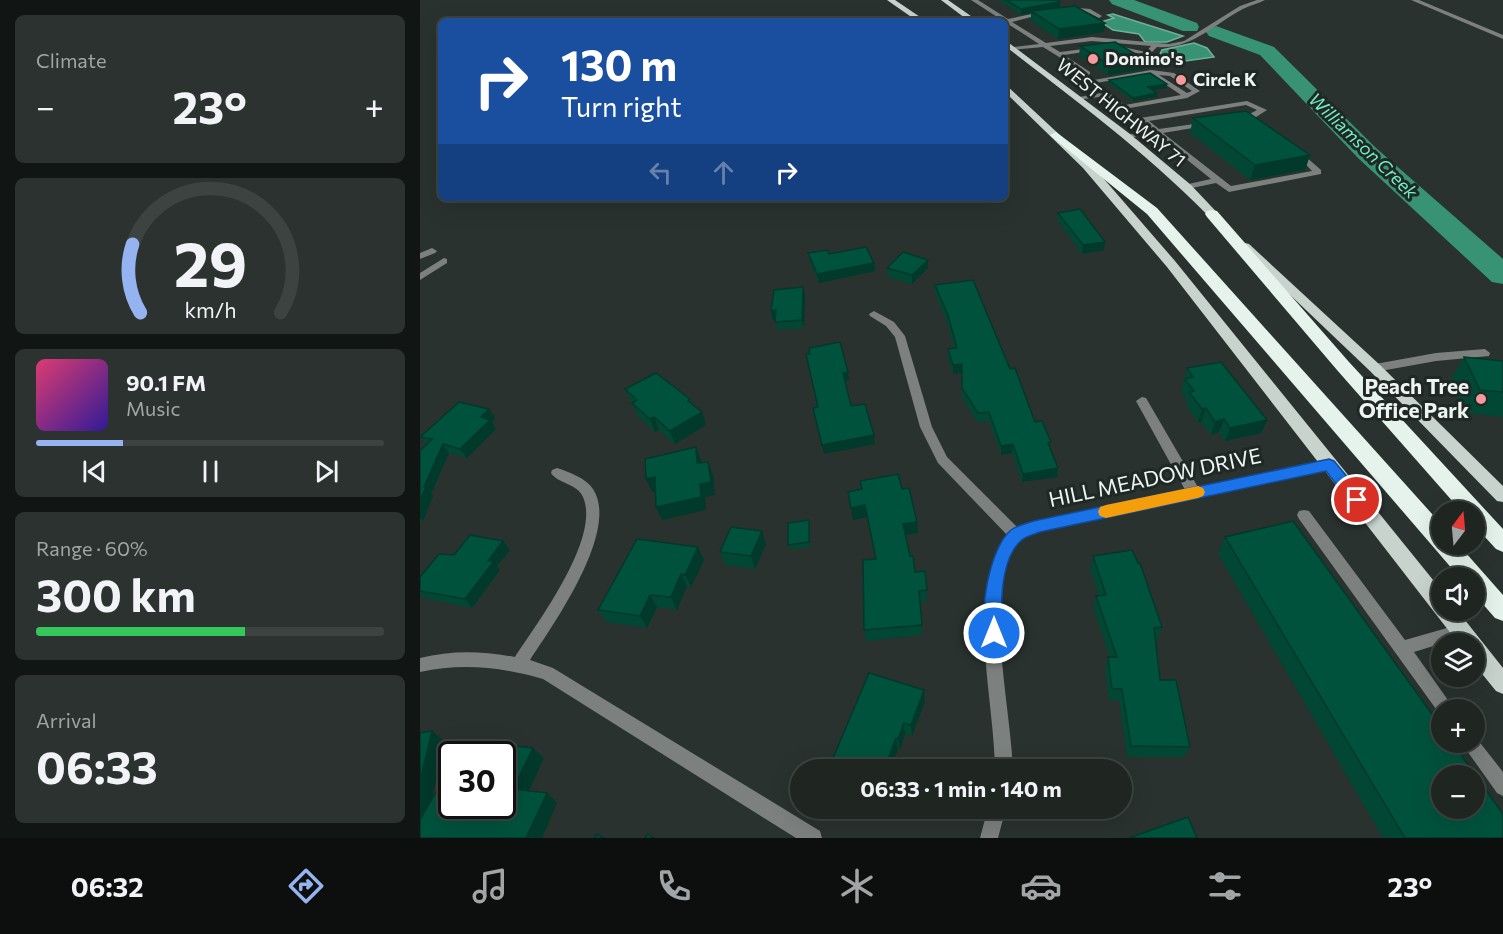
<!DOCTYPE html>
<html lang="en">
<head>
<meta charset="utf-8">
<style>
	:root { --surface:#1f2622; --page:#2c322f; --text:#f1f3f6; --muted:#a1a5a5; --line:#3c4340; --accent:#95b2f1 }
	body { margin:0; font-family:Commissioner,sans-serif; background:var(--page); color:var(--text); height:100vh; display:flex; flex-direction:column; font-size:22px; white-space:nowrap }
	* { box-sizing:border-box; margin:0 }
	p { font-size:20px; color:var(--muted) }
	.icon { flex:none; width:33px; height:33px; fill:none; stroke:currentColor; stroke-width:2; stroke-linecap:round; stroke-linejoin:round }
	.map { position:relative; flex:1; overflow:hidden }
	.drawer { display:flex; flex-direction:column; gap:15px; padding:15px; background:#111513; width:420px }
	.drawer>* { flex:none }
	.banner { position:absolute; left:18px; top:18px; width:570px; height:183px; border-radius:9px; box-shadow:0 6px 24px #0002,0 0 0 2px var(--line); background:#1a4fa0; color:#fff; overflow:hidden }
	.needle { width:39px; rotate:16deg }
	.tools { position:absolute; left:1011px; top:501px; display:grid; gap:12px }
	.tools a { display:grid; place-items:center; width:54px; height:54px; border-radius:50%; background:var(--surface); box-shadow:0 6px 24px #0002,0 0 0 2px var(--line); font-size:30px }
	.speed { position:absolute; left:18px; top:741px; display:flex; gap:12px; font-size:30px; font-weight:700; text-align:center }
	.speed>* { display:grid; place-content:center; width:78px; height:78px; border-radius:50%; background:var(--surface); box-shadow:0 6px 24px #0002,0 0 0 2px var(--line); line-height:1 }
	.speed .limit { border:3px solid #111; border-radius:9px; background:#fff; color:#111 }
	.pin { position:absolute; display:grid; place-items:center; width:51px; height:51px; color:#fff; margin:-26px; border:3px solid #fff; border-radius:50%; box-shadow:0 2px 6px #0007 }
	.me { position:absolute; width:66px; margin:-33px; rotate:0deg; stroke-linejoin:round; filter:drop-shadow(0 0 4px #0008) }
	.turn { display:flex; align-items:center; gap:21px; height:126px; padding:0 24px; font-size:27px }
	.turn .icon { width:78px; height:78px; stroke-width:2.5 }
	.turn b { display:block; font-size:42px; line-height:51px }
	.lanes { display:flex; align-items:center; height:57px; padding:0 24px; background:#0003; justify-content:center; gap:30px; direction:ltr }
	.lanes .off { opacity:.35 }
	.big { font-size:45px; font-weight:700; line-height:1.1 }
	.drawer .card { flex:1; display:flex; flex-direction:column; justify-content:center; gap:9px; min-width:0; padding:0 21px; border-radius:9px; background:var(--page) }
	.drawer .dial { align-items:center; gap:0 }
	.dial svg { height:156px; overflow:visible; fill:none; stroke:var(--line); stroke-width:7; stroke-linecap:round; text-anchor:middle }
	.dial text { fill:var(--text); stroke:none }
	.song { display:flex; align-items:center; gap:18px }
	.cover { width:72px; height:72px; border-radius:9px; background:linear-gradient(135deg,hsl(340 70% 55%),hsl(250 70% 35%)) }
	.played { height:6px; border-radius:3px; background:linear-gradient(90deg,var(--accent) 25%,var(--line) 25%) }
	.keys { display:flex; justify-content:space-around; direction:ltr }
	.heat { display:flex; justify-content:space-between; align-items:center; font-size:33px; direction:ltr }
	.charge { height:9px; border-radius:4px; background:linear-gradient(90deg,#34c759 60%,var(--line) 0) }
	.trip { position:absolute; left:370px; top:759px; width:342px; height:60px; border-radius:30px; background:var(--surface); box-shadow:0 6px 24px #0002,0 0 0 2px var(--line); font-weight:700; line-height:60px; text-align:center }
	.tab-bar { display:flex; height:96px; justify-content:space-around; align-items:center; background:#0c0f0e; color:var(--muted) }
	.tab-bar .icon { width:42px; height:42px }
	.tab-bar .current { color:var(--accent) }
	.tab-bar b { font-size:27px; color:var(--text) }
	main { display:flex; flex:1; min-height:0 }
	.map>svg:first-child { display:block }
	.water { fill:#389375; stroke:#6fb09a; stroke-width:1.5 }
	.lines { fill:none; stroke-linecap:round; stroke-linejoin:round }
	.river { fill:#389375; fill-rule:evenodd }
	.service { fill:#7c817f; fill-rule:evenodd }
	.minor { fill:#7c817f; fill-rule:evenodd }
	.tertiary { fill:#7c817f; fill-rule:evenodd }
	.primary { fill:#c8d3ce; fill-rule:evenodd }
	.motorway { fill:#e6f3ed; fill-rule:evenodd }
	.wall { fill:#014734 }
	.shaded-wall { fill:#01392b }
	.building { fill:#01523d; stroke:#01392b; stroke-width:1.5; fill-rule:evenodd }
	.route { fill:#1a73e8; stroke:#114b97; stroke-width:1.5 }
	.slow { fill:#f59e0b }
	.poi-dot { fill:#f59b9d; stroke:#1f2824; stroke-width:2 }
	.labels { text-anchor:middle; stroke-width:6; stroke-linejoin:round; paint-order:stroke }
	.far-poi-label { font-size:18px; font-weight:bold; fill:#eef4f1; stroke:#1f2824; text-anchor:start }
	.far-street-label { font-size:18px; fill:#eef4f1; stroke:#1f2824 }
	.far-water-label { font-size:18px; font-style:italic; fill:#72eec3; stroke:#1f2824 }
	.poi-label { font-size:21px; font-weight:bold; fill:#eef4f1; stroke:#1f2824; text-anchor:end }
	.street-label { font-size:21px; fill:#eef4f1; stroke:#1f2824 }
</style>
</head>
<body>
<main>
<section class="drawer">
<div class="card"><p>Climate</p>
<div class="heat"><a>−</a><b class="big">23°</b><a>+</a></div>
</div>
<div class="card dial"><svg viewBox="0 0 100 80">
<path d="M14 69A42 42 0 1 1 86 69"/>
<path d="M14 69A42 42 0 0 1 10 34" stroke="#95b2f1"/>
<text x="50" y="56" font-size="32" font-weight="700">29</text>
<text x="50" y="72" font-size="11">km/h</text>
</svg></div>
<div class="card">
<div class="song"><i class="cover"></i><div><b>90.1 FM</b><p>Music</p></div></div>
<div class="played"></div>
<div class="keys"><svg class="icon" aria-label="previous" viewBox="0 0 24 24"><path d="M18 5L8 12l10 7zM5 5v14"/></svg><svg class="icon" aria-label="pause" viewBox="0 0 24 24"><path d="M8 5v14M16 5v14"/></svg><svg class="icon" aria-label="next" viewBox="0 0 24 24"><path d="M6 5l10 7-10 7zM19 5v14"/></svg></div>
</div>
<div class="card"><p>Range · 60%</p><b class="big">300 km</b><div class="charge"></div></div>
<div class="card"><p>Arrival</p><b class="big">06:33</b></div>
</section>
<div class="map">
<svg width="1083" height="838" viewBox="0 0 1083 838">
	<rect width="100%" height="100%" fill="#29322e"/>
	<g class="water">
		<polygon points="693,14 763,36 747,42 725,42 719,34 693,30 681,22 694,18 688,15"/>
		<polygon points="774,43 787,48 794,57 744,64 741,63 747,55 740,54 742,50"/>
	</g>
	<g class="lines">
		<g class="river">
			<polygon points="689,0 714,0 777,23 779,27 777,31 763,31 692,4"/>
			<polygon points="796,26 854,47 956,148 1083,259 1083,284 1072,282 938,158 840,55 789,36 786,32 789,28"/>
		</g>
		<g class="service">
			<path d="M551 0H558L588 19 626 11V13L592 22 626 43 672 37 749 44 764 41 820 6 837 0H845C838 4 830 5 823 9 794 24 771 50 737 47L728 56 700 49 703 47 726 52 731 46 672 41 630 46 640 52 679 47 677 50 644 55 670 72V74L668 75 623 47 592 50 594 47 619 44Z"/>
			<polygon points="647,7 670,9 682,16 679,18 667,12 645,10"/>
			<path d="M731 70 754 73 780 91 767 98 704 109 686 96 657 100 654 98 681 93 668 83V81ZM730 74 761 95 705 105 676 83ZM739 75 750 76 772 91 767 93Z"/>
			<polygon points="827,101 847,110 833,119 817,121 813,119 814,117 828,115 837,110 826,105 729,121 739,129 788,122 789,124 785,126 743,133 811,186 892,171 873,151 877,149 901,170 901,174 809,192 796,183 767,189 764,189 764,185 791,179 735,134 707,138 703,136 731,130 720,122 720,118"/>
			<polygon points="12,248 17,251 15,253 0,259 0,253"/>
			<polygon points="24,258 27,259 27,263 0,280 0,273"/>
			<polygon points="1065,349 1070,353 1069,356 1016,361 955,372 949,368 955,364 1016,353"/>
			<polygon points="722,397 726,398 779,489 781,493 779,497 769,497 716,401"/>
			<polygon points="884,510 889,511 985,640 1041,624 1046,626 1049,631 1046,636 994,652 1035,710 1022,710 1021,716 879,519 877,515 879,511"/>
			<polygon points="1054,735 1083,772 1083,796 1077,793 1045,748 1043,742 1054,742"/>
		</g>
		<g class="minor">
			<path d="M454 311 474 322 485 336 512 427 527 457 598 528 618 520 909 460 913 462 915 465 913 468 909 470 620 531C606 536 595 542 589 557 567 608 591 712 593 770H575C574 701 551 620 575 555 578 547 583 542 588 536L518 463 500 427 475 337 466 326 450 316 449 314Z"/>
			<path d="M137 468C149 472 166 478 173 489 200 530 134 624 110 660L133 668 400 831 402 838H376L123 679C81 667 42 663 0 672V658C32 650 62 651 95 657 118 622 181 538 163 497 157 483 138 484 131 473L132 470Z"/>
			<polygon points="568,808 586,808 578,838 560,838"/>
		</g>
		<polygon class="tertiary" points="991,0 999,0 1083,35 1083,39"/>
		<g class="primary">
			<polygon points="467,0 475,0 506,21 497,21"/>
			<polygon points="521,0 528,0 558,21 549,21"/>
			<path d="M585 40 710 134 771 185 807 223V227H799C735 159 659 103 585 46Z"/>
			<polygon points="585,84 671,164 755,261 1022,591 1022,610 1037,610 1083,668 1083,694 1076,691 1054,664 1054,644 1039,644 747,267 663,168 585,92"/>
			<polygon points="825,243 829,244 960,365 1083,486 1083,502 1077,501 950,371 821,248 819,246"/>
		</g>
		<g class="motorway">
			<polygon points="636,132 737,208 1022,525 1022,544 1038,544 1083,595 1083,621 1075,618 1054,594 1054,578 1040,578 727,214 632,137 630,135"/>
			<polygon points="792,210 797,211 929,362 1083,529 1083,552 1076,549 1054,525 1054,512 1042,512 917,370 787,217 785,214 787,211"/>
		</g>
	</g>
	<g class="wall">
		<polygon points="578,0 637,0 640,7 684,32 638,39 611,21 611,13 601,15"/>
		<polygon points="660,46 724,59 723,69 688,75 659,56"/>
		<polygon points="689,80 747,84 746,88 732,90 737,93 737,97 713,101 688,83"/>
		<polygon points="773,118 890,155 885,170 830,180 770,133"/>
		<polygon points="638,213 685,242 684,250 662,254 638,221"/>
		<polygon points="388,253 409,254 454,263 455,271 399,283 390,262"/>
		<polygon points="467,268 508,268 492,284 468,277"/>
		<polygon points="515,285 590,369 615,422 630,449 637,477 602,482 592,453 581,455 569,421 557,422 542,397 542,373 533,374 528,358 528,349 534,348 528,324 515,294"/>
		<polygon points="383,287 385,296 384,328 357,330 356,319 353,320 351,311"/>
		<polygon points="1044,357 1083,361 1083,417 1045,413 1030,381"/>
		<polygon points="767,368 847,420 841,433 805,441 799,432 791,435 781,422 778,422 766,405 767,400 761,392"/>
		<polygon points="205,389 270,399 272,404 282,412 286,425 255,444 239,430 235,432 218,416"/>
		<polygon points="75,418 72,422 76,429 47,458 29,453 11,494 13,496 3,521 0,522 0,451 6,445 0,437"/>
		<polygon points="440,481 482,489 498,533 485,535 495,572 505,571 507,601 500,602 502,635 446,641 444,630 455,559 447,517 433,520 428,492 442,489"/>
		<polygon points="390,525 390,547 369,549 368,545"/>
		<polygon points="342,531 346,544 335,569 305,565 300,552"/>
		<polygon points="805,537 1083,838 963,838 798,554"/>
		<polygon points="83,541 90,550 77,566 80,570 52,608 4,598 0,594 0,577 34,555"/>
		<polygon points="278,547 284,560 271,587 267,586 257,610 237,607 227,628 186,622 178,610"/>
		<polygon points="673,556 742,627 738,639 736,639 740,680 770,747 764,757 707,757 699,700 689,701 685,669 688,657 690,657 673,608 676,596 679,596 670,569"/>
		<polygon points="504,690 505,701 492,736 485,734 480,750 478,749 408,770"/>
	</g>
	<g class="shaded-wall">
		<polygon points="640,2 640,7 611,11 611,13 601,15 601,9"/>
		<polygon points="685,23 684,32 638,39 639,29"/>
		<polygon points="724,59 723,69 688,75 689,65"/>
		<polygon points="747,84 746,88 728,91 728,87"/>
		<polygon points="737,93 737,97 713,101 713,98"/>
		<polygon points="890,155 885,170 830,180 835,165"/>
		<polygon points="685,242 684,250 662,254 663,245"/>
		<polygon points="508,260 508,268 492,284 492,275"/>
		<polygon points="454,263 455,271 399,283 397,274"/>
		<polygon points="383,287 385,296 384,328 382,320"/>
		<polygon points="356,310 358,319 353,320 351,311"/>
		<polygon points="542,364 542,373 533,374 533,365"/>
		<polygon points="428,372 429,380 424,381 423,373"/>
		<polygon points="786,408 781,422 778,422 782,409"/>
		<polygon points="69,409 75,418 72,422 76,429 47,458 40,449 61,417"/>
		<polygon points="282,412 286,425 255,444 250,431"/>
		<polygon points="234,417 239,430 235,432 230,419"/>
		<polygon points="804,419 799,432 791,435 795,422"/>
		<polygon points="847,420 841,433 805,441 810,428"/>
		<polygon points="454,435 455,444 404,454 402,445"/>
		<polygon points="23,444 29,453 11,494 13,496 3,521 0,518 0,501 4,487"/>
		<polygon points="593,444 592,453 581,455 581,446"/>
		<polygon points="276,447 281,460 282,476 277,463"/>
		<polygon points="288,462 293,475 295,495 285,497 286,510 242,520 236,507 280,484"/>
		<polygon points="638,468 637,477 602,482 603,474"/>
		<polygon points="235,477 241,490 232,492 226,479"/>
		<polygon points="445,505 447,517 433,520 431,508"/>
		<polygon points="497,522 498,533 484,535 483,524"/>
		<polygon points="342,531 346,544 335,569 331,556"/>
		<polygon points="83,541 90,550 77,566 80,570 52,608 45,599 68,561"/>
		<polygon points="278,547 284,560 271,587 265,575"/>
		<polygon points="261,574 267,586 257,610 251,597"/>
		<polygon points="230,595 237,607 227,628 220,616"/>
		<polygon points="504,690 505,701 492,736 491,725"/>
		<polygon points="484,723 485,734 480,750 478,739"/>
		<polygon points="12,731 25,742 4,832 0,833 0,780"/>
		<polygon points="476,738 478,749 470,770 464,770"/>
		<polygon points="113,748 124,758 105,799 93,789"/>
		<polygon points="127,793 137,803 122,838 106,838"/>
	</g>
	<g class="building">
		<polygon points="586,0 637,0 640,2 601,9"/>
		<polygon points="655,6 685,23 639,29 611,11"/>
		<polygon points="695,42 724,59 689,65 660,46"/>
		<polygon points="730,73 747,84 728,87 737,93 713,98 689,80"/>
		<polygon points="826,111 890,155 835,165 773,118"/>
		<polygon points="660,209 685,242 663,245 638,213"/>
		<polygon points="446,247 454,263 397,274 388,253 407,250 409,254"/>
		<polygon points="483,252 508,260 492,275 467,268"/>
		<polygon points="553,280 590,369 595,368 615,422 622,421 631,442 628,443 638,468 603,474 593,444 581,446 569,412 558,413 542,388 542,364 533,365 528,349 537,348 528,315 515,285"/>
		<polygon points="383,287 382,320 355,322 356,310 351,311 354,290"/>
		<polygon points="420,342 428,372 423,373 431,406 445,404 454,435 402,445 393,408 398,407 386,354 390,354 389,348"/>
		<polygon points="1044,357 1083,361 1083,392 1060,390"/>
		<polygon points="801,362 847,420 810,428 804,419 795,422 786,408 782,409 769,392 774,391 765,379 773,377 767,368"/>
		<polygon points="236,373 270,399 268,401 282,412 250,431 234,417 230,419 212,403 217,400 205,389"/>
		<polygon points="39,402 69,409 61,417 70,420 40,449 23,444 4,487 6,487 0,501 0,451 12,439 0,437"/>
		<polygon points="276,447 277,463 288,462 291,482 280,484 281,497 236,507 235,477 226,479 225,459"/>
		<polygon points="478,474 482,489 489,488 497,522 483,524 490,556 493,556 495,572 505,571 507,590 499,591 502,625 444,630 443,560 456,559 445,505 431,508 428,492 442,489 440,481"/>
		<polygon points="389,520 389,542 368,545 368,523"/>
		<path d="M873 521 1022 728V742H1032L1083 814V838H985L805 537ZM1022 776H1054V808H1022Z"/>
		<polygon points="311,527 342,531 331,556 300,552"/>
		<polygon points="50,535 83,541 68,561 74,561 45,599 0,591 0,577 19,554 34,555"/>
		<polygon points="217,539 278,547 265,575 261,574 251,597 230,595 220,616 178,610"/>
		<polygon points="712,550 718,563 720,563 742,627 734,628 740,680 756,680 770,747 711,746 702,689 692,689 688,657 697,657 676,596 686,595 673,556"/>
		<polygon points="449,673 504,690 491,725 484,723 478,739 476,738 464,770 408,770"/>
		<polygon points="12,731 0,780 0,733"/>
		<polygon points="45,740 113,748 93,789 127,793 106,838 0,838 0,820 32,764 32,806 82,806 82,754 37,754"/>
		<polygon points="768,817 777,838 709,838"/>
		<polygon points="177,834 184,838 174,838"/>
		<polygon points="228,834 234,838 225,838"/>
	</g>
	<path class="route" d="M909 459 914 461 943 496 945 500 943 504H932L906 471 620 532C615 534 607 536 603 539 583 554 581 593 582 615 582 624 584 631 580 639L574 641 568 639C557 615 570 547 591 530 598 525 610 522 618 520Z"/>
	<polygon class="slow" points="778,486 783,488 785,492 783,496 778,498 686,518 680,516 678,512 680,507 686,505"/>
	<g class="poi-dot">
		<circle cx="673" cy="59" r="6"/>
		<circle cx="761" cy="80" r="6"/>
		<circle cx="1061" cy="399" r="6"/>
	</g>
	<g class="labels">
		<g class="far-poi-label">
			<text x="685" y="65">Domino's</text>
			<text x="773" y="86">Circle K</text>
		</g>
		<g class="far-street-label">
			<text transform="translate(701 113) rotate(39)" y="6">WEST HIGHWAY 71</text>
		</g>
		<g class="far-water-label">
			<text transform="translate(943 146) rotate(44)" y="6">Williamson Creek</text>
		</g>
		<g class="poi-label">
			<text x="1049" y="394">Peach Tree<tspan x="1049" dy="24">Office Park</tspan></text>
		</g>
		<g class="street-label">
			<text transform="translate(735 478) rotate(-12)" y="7">HILL MEADOW DRIVE</text>
		</g>
	</g>
</svg>
<div class="tools">
<a><svg class="needle" viewBox="-14 -14 28 28"><path d="M0-13l5 13h-10z" fill="#e53935"/><path d="M0 13l5-13h-10z" fill="#a1a5a5"/></svg></a>
<a><svg class="icon" aria-label="sound" viewBox="0 0 24 24"><path d="M4 9h4l5-4v14l-5-4H4zM17 9q2 3 0 6"/></svg></a>
<a><svg class="icon" aria-label="layers" viewBox="0 0 24 24"><path d="M12 4l9 5-9 5-9-5zM3 14l9 5 9-5"/></svg></a>
<a>+</a>
<a>−</a>
</div>
<div class="speed"><div class="limit">30</div></div>
<div class="pin" style="left:937px;top:500px;background:#d93025"><svg class="icon" aria-label="arrive" viewBox="0 0 24 24"><path d="M6 21V4h12l-3 4 3 4H6"/></svg></div>
<svg class="me" style="left:574px;top:633px" viewBox="-20 -20 40 40"><circle r="17" fill="#1a73e8" stroke="#fff" stroke-width="3"/><path d="M0-11L8 9 0 5-8 9z" fill="#fff"/></svg>
<div class="trip">06:33 · 1 min · 140 m</div>
<div class="banner">
<div class="turn"><svg class="icon" aria-label="right" viewBox="0 0 24 24"><path d="M7 20v-9h11M14 6l5 5-5 5"/></svg><div><b>130 m</b>Turn right</div></div>
<div class="lanes"><svg class="icon off" aria-label="left" viewBox="0 0 24 24"><path d="M17 20v-9H6M10 6l-5 5 5 5"/></svg><svg class="icon off" aria-label="ahead" viewBox="0 0 24 24"><path d="M12 20V5M6 11l6-6 6 6"/></svg><svg class="icon" aria-label="right" viewBox="0 0 24 24"><path d="M7 20v-9h11M14 6l5 5-5 5"/></svg></div>
</div>
</div>
</main>
<nav class="tab-bar">
<b>06:32</b>
<svg class="icon current" aria-label="directions" viewBox="0 0 24 24"><path d="M12 3l9 9-9 9-9-9zM9 14v-3h6M13 9l2 2-2 2"/></svg>
<svg class="icon" aria-label="music" viewBox="0 0 24 24"><path d="M9 18V5l10-2v13"/><circle cx="6" cy="18" r="3"/><circle cx="16" cy="16" r="3"/></svg>
<svg class="icon" aria-label="phone" viewBox="0 0 24 24"><path d="M5 4h4l2 5-3 2q2 4 5 5l2-3 5 2v4C11 20 4 13 5 4z"/></svg>
<svg class="icon" aria-label="climate" viewBox="0 0 24 24"><path d="M12 3v18M4 7l16 10M4 17L20 7"/></svg>
<svg class="icon" aria-label="car" viewBox="0 0 24 24"><path d="M5 17H2v-5l4-1 3-4h7l3 4 3 1v5h-3M9 17h6M6 11h13"/><circle cx="7" cy="17" r="2"/><circle cx="17" cy="17" r="2"/></svg>
<svg class="icon" aria-label="filters" viewBox="0 0 24 24"><path d="M4 7h16M4 17h16"/><circle cx="9" cy="7" r="2"/><circle cx="15" cy="17" r="2"/></svg>
<b>23°</b>
</nav>
</body>
</html>
